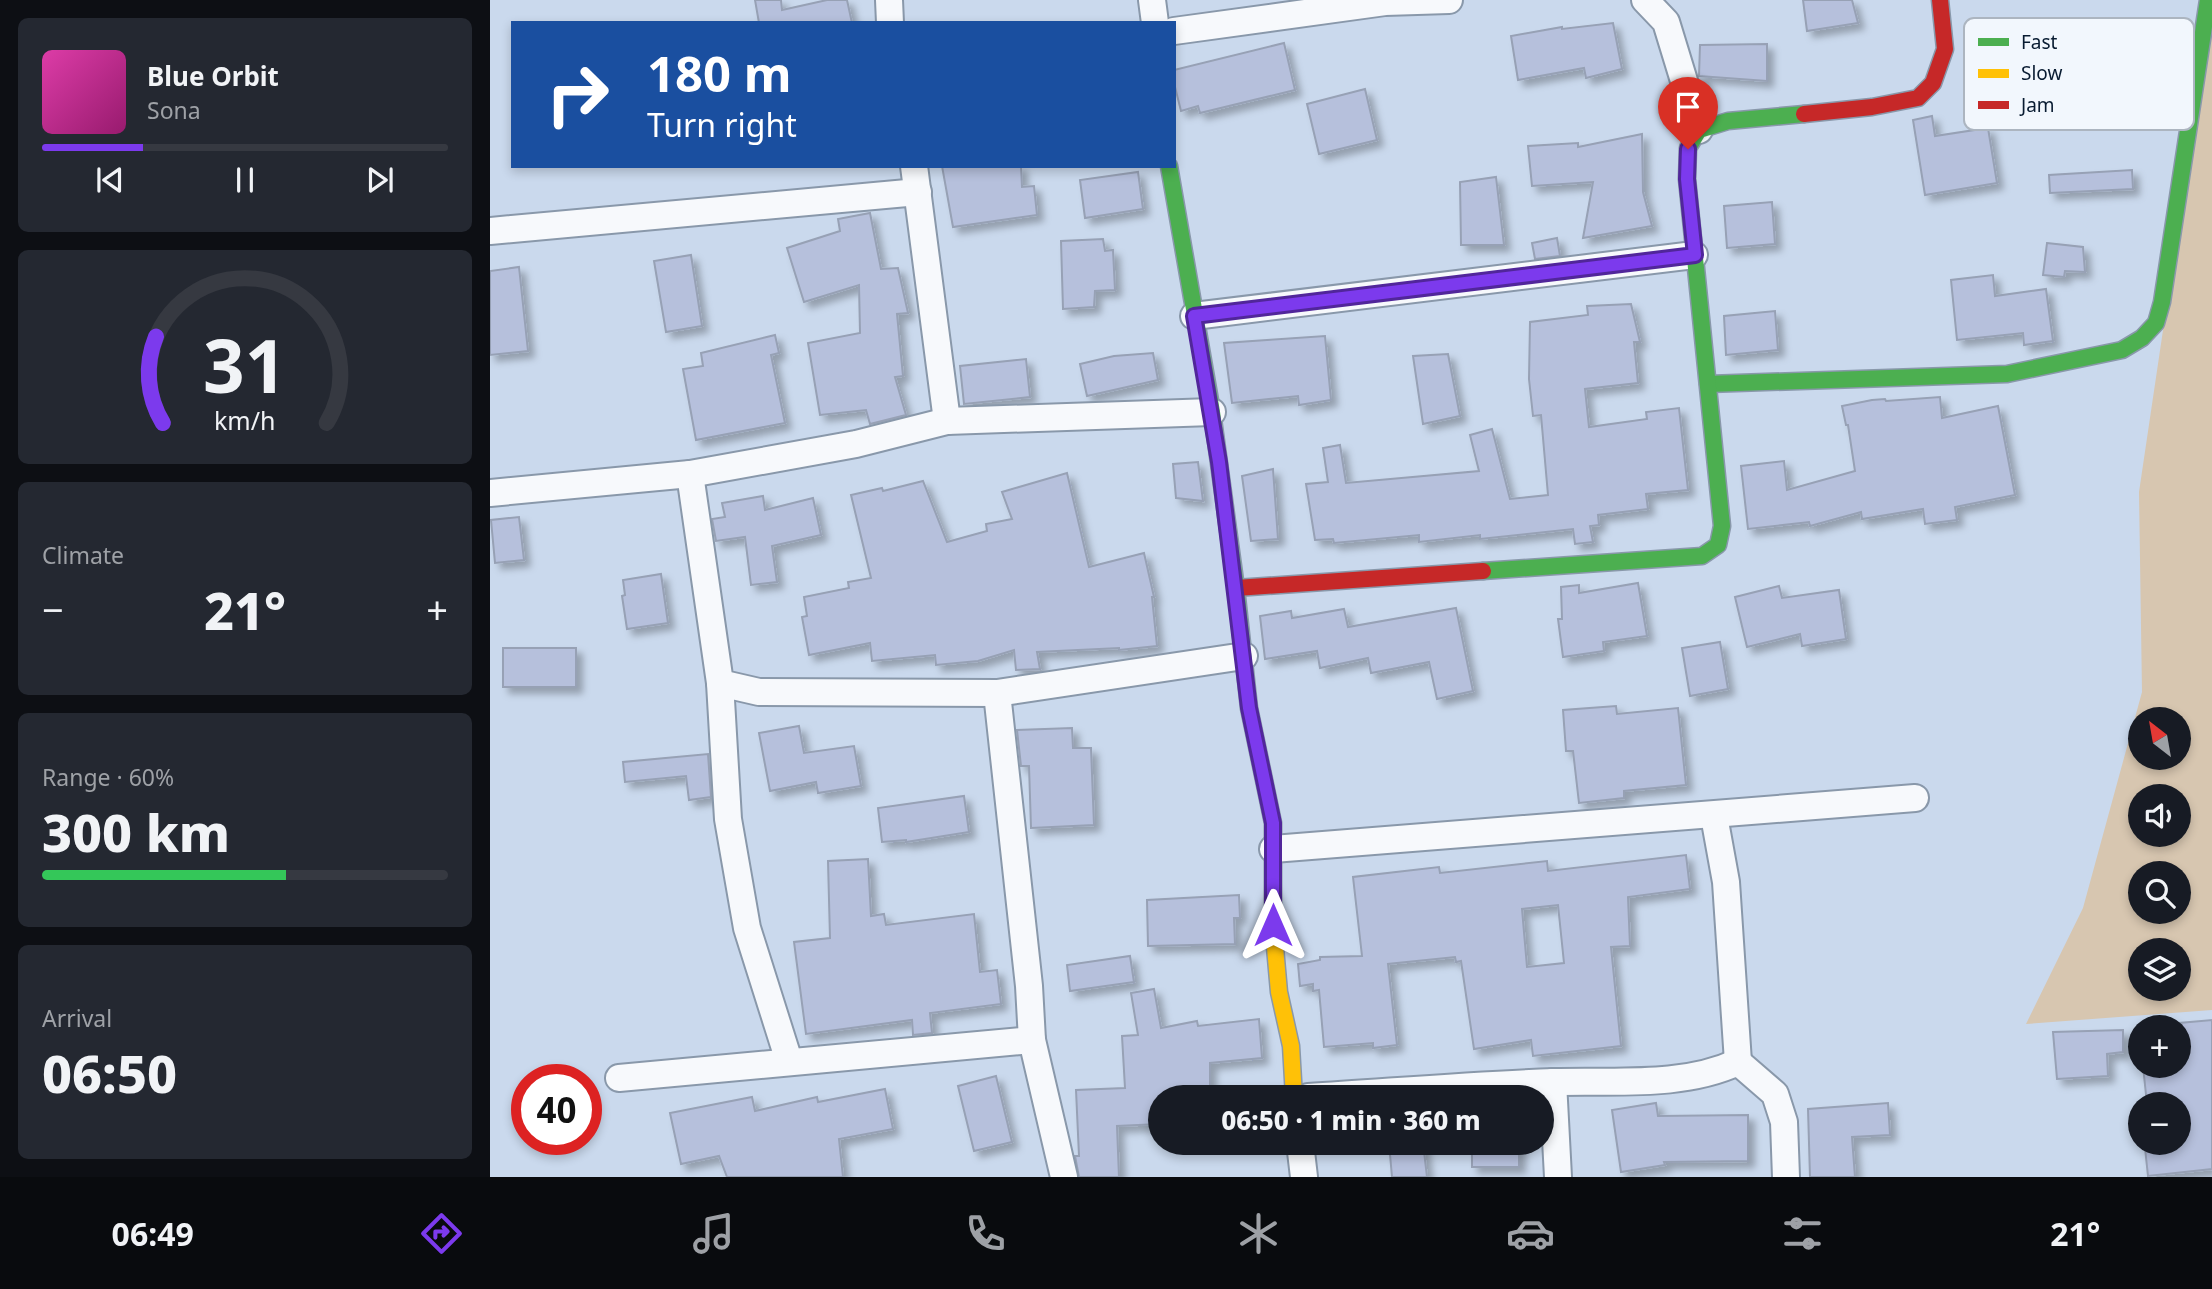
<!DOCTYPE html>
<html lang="en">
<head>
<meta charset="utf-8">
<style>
	:root { --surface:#171b24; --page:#242831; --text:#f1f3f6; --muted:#9ea1a6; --line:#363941; --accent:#7c3aed }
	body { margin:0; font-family:"Noto Sans",sans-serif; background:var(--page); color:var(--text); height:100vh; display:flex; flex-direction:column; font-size:26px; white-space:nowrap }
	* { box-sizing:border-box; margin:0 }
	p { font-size:23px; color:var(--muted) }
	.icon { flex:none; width:38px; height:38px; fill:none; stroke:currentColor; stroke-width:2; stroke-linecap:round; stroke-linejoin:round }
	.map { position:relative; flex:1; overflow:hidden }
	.drawer { display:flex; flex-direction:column; gap:18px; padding:18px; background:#0d0f14; width:490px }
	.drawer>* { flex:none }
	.banner { position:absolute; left:21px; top:21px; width:665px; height:147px; border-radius:0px; box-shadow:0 4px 10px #0003; background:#1a4fa0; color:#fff; overflow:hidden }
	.needle { width:46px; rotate:329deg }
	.tools { position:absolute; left:1638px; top:707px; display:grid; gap:14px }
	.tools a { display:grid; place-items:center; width:63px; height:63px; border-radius:50%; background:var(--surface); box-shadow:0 4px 10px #0003; font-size:35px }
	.speed { position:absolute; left:21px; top:1064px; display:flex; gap:14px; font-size:35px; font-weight:700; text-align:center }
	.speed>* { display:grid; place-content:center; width:91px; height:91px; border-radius:50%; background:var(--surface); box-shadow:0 4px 10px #0003; line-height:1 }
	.speed .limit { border:10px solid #d22; background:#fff; color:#111 }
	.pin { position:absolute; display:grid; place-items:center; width:60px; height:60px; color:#fff; margin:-72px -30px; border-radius:50% 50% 50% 0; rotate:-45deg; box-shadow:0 0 7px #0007 }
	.pin .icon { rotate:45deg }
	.me { position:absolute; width:77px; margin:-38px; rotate:0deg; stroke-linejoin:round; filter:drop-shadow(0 0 5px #0008) }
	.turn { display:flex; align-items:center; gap:24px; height:147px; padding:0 21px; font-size:32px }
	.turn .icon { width:91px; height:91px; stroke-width:2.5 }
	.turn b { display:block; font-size:49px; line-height:60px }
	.big { font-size:52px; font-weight:800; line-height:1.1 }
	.drawer .card { flex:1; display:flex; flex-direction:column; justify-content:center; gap:10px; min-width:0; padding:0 24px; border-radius:10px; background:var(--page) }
	.drawer .dial { align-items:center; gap:0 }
	.dial svg { height:182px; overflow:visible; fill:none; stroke:var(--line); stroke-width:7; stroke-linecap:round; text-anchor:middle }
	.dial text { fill:var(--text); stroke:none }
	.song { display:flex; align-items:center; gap:21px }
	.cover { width:84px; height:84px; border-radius:10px; background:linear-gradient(135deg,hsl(320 70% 55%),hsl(320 70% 35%)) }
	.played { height:7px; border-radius:4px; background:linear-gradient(90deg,var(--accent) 25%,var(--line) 25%) }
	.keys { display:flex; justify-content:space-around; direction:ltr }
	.heat { display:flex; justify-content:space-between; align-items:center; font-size:38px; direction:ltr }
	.charge { height:10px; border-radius:5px; background:linear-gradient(90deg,#34c759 60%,var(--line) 0) }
	.trip { position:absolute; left:658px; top:1085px; width:406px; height:70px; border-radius:35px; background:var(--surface); box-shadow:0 4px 10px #0003; font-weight:800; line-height:70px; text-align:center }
	.tabs { display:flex; height:112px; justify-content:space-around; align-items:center; background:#090b0e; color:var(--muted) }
	.tabs .icon { width:49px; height:49px }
	.tabs .active { color:var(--accent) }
	.tabs b { font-size:32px; color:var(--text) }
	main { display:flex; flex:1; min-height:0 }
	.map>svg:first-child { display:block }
	.green { fill:#d7c6b0; fill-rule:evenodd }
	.building { fill:#b6c0dc; stroke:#97a1b5; stroke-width:2; fill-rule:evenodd; filter:url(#shadow) }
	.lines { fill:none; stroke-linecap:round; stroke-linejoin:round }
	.street-casing { stroke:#8998aa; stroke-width:30 }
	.fast-casing { stroke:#8998aa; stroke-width:19 }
	.slow-casing { stroke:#8998aa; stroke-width:19 }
	.jam-casing { stroke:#8998aa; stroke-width:19 }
	.street { stroke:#f7f9fc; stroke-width:26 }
	.fast { stroke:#4caf50; stroke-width:16 }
	.slow { stroke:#ffc107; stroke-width:16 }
	.jam { stroke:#c62828; stroke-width:16 }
	.route-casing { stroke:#51269a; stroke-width:18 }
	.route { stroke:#7c3aed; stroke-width:12 }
	.key { fill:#f2f7fd; stroke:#acb5c0; stroke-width:2 }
	.key-label { font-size:19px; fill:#081b31 }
</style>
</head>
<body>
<main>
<section class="drawer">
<div class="card">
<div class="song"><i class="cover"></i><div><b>Blue Orbit</b><p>Sona</p></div></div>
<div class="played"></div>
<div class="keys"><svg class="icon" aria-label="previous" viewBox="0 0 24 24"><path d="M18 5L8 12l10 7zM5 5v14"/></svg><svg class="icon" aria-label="pause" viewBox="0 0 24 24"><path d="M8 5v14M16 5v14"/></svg><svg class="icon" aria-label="next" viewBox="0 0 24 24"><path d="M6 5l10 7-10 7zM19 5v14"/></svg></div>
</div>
<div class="card dial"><svg viewBox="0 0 100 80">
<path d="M14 69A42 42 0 1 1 86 69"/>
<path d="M14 69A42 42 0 0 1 11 31" stroke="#7c3aed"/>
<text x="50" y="56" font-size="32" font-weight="700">31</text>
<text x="50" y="72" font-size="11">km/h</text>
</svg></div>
<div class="card"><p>Climate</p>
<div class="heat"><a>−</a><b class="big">21°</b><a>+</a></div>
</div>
<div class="card"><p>Range · 60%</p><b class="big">300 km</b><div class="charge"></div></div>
<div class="card"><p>Arrival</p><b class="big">06:50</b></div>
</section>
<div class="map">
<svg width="1722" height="1177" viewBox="0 0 1722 1177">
	<defs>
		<filter id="shadow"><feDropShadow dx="6" dy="6" stdDeviation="3.5" flood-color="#0004"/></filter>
	</defs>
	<rect width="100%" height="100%" fill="#cad9ed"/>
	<path class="green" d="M1722 0V1010L1536 1024 1593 908 1652 692 1649 492ZM1650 719H1689V758H1650ZM1650 796H1689V835H1650ZM1650 873H1689V912H1650ZM1650 950H1689V989H1650Z"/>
	<g class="building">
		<polygon points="265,0 291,0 292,10 337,0 357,0 362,23 269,23"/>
		<polygon points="1313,0 1362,0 1368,23 1317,31"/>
		<polygon points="1123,23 1132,69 1096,78 1094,68 1028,80 1021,36 1072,27 1072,29"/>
		<polygon points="794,43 805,90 710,113 708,106 691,111 684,83 684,70"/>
		<polygon points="1277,44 1277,81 1209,76 1210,45"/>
		<polygon points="875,89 887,140 829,154 817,104"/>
		<polygon points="1442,116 1445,136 1498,128 1507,183 1435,195 1423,120"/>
		<polygon points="1152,134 1153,192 1162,226 1093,238 1103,182 1042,186 1038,146 1088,143 1088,147"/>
		<polygon points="452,166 531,166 532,187 544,186 547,215 463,227"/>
		<polygon points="1642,170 1643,189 1560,193 1559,175"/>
		<polygon points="648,172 653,209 595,218 590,180"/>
		<polygon points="1006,177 1014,245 971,245 970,182"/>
		<polygon points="1282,202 1285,244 1237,248 1234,206"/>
		<polygon points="380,213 391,269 408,268 418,313 407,314 413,376 405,377 416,415 380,424 376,410 330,415 318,343 370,333 369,285 314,302 297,248 350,231 348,219"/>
		<polygon points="1067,238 1070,256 1045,259 1042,243"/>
		<polygon points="613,239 615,251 623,250 625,290 605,291 604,307 573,309 571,241"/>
		<polygon points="1557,243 1593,247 1595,272 1575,271 1574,277 1553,275"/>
		<polygon points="201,255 212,326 176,332 164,261"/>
		<polygon points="29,267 38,351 0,355 0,271"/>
		<polygon points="1503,275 1505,296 1556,289 1563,341 1534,345 1533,333 1467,340 1461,280"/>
		<polygon points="1141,304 1150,342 1144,342 1148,383 1095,389 1099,427 1157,419 1156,412 1189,408 1198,490 1156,494 1158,509 1108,515 1109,525 1100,526 1103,542 1085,544 1083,529 990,539 990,535 929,542 929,535 844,543 843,539 825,540 816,484 838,482 833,448 850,445 856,483 989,471 980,435 1002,429 1020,499 1058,495 1051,415 1043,416 1039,379 1040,322 1098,315 1097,306"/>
		<polygon points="1285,311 1288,350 1236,355 1234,316"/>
		<polygon points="285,335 289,353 281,355 295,423 206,440 193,369 213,366 211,353"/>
		<polygon points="835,336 841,400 809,405 808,396 742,403 734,343"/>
		<polygon points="663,353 668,380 597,396 590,364 624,356"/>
		<polygon points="958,354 970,416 933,424 923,356"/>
		<polygon points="536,359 540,397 474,404 470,366"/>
		<polygon points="1450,397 1452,418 1508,406 1525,495 1465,507 1467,520 1435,524 1433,509 1372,519 1371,512 1320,526 1319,522 1258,529 1251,466 1294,461 1297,490 1365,471 1358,425 1356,425 1352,406 1382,400 1395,399 1396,401"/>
		<polygon points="708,462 713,501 686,498 683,464"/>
		<polygon points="783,469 788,539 761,541 752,476"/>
		<polygon points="577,473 599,567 654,553 664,597 662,597 667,646 629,650 629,648 547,652 550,669 526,670 524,650 488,661 446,665 445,655 382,661 380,643 319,655 312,617 317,616 314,597 359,588 358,582 381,578 361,495 392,488 393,491 433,481 457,542 497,531 496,524 522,519 512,492"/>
		<polygon points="273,496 275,510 323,498 331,535 282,546 287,582 261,585 255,537 226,541 222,519 235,517 232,503"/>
		<polygon points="29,517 34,560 5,563 1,520"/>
		<polygon points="171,574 178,623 137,629 132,596 135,595 133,580"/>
		<polygon points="1148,583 1157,636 1113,642 1114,651 1073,657 1068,619 1072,619 1071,587 1089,585 1089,593"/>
		<polygon points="1289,586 1292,598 1349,590 1356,639 1312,646 1310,634 1257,647 1245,597"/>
		<polygon points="966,608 983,691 947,699 939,662 881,673 878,658 830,668 827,651 775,659 770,616 801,611 802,618 854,609 858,627"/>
		<polygon points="1230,642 1238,689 1200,696 1192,648"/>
		<rect x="13" y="648" width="73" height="39"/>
		<polygon points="1126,706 1127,714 1188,708 1196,785 1134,791 1134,798 1089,803 1083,751 1076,751 1073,710"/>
		<polygon points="309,726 314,753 364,746 371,786 328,793 326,782 280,791 269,733"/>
		<polygon points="582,728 583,748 601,748 604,825 541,828 539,766 531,766 527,730"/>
		<polygon points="218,754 221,797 199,800 196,776 135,782 133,762"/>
		<polygon points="474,796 479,832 416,842 416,840 392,842 388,808"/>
		<path d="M1196 855 1200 889 1138 897 1140 946 1121 947 1131 1046 1043 1056 1041 1040 984 1049 971 961 966 962 965 957 898 964 907 1045 883 1048V1043L834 1047 829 990 823 991V984L810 986 808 964 830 960V957L872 956 863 877 949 867 950 873 1057 861 1058 871ZM1068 905 1074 963 1037 967 1032 909Z"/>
		<polygon points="378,859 381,916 394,914 396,925 484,914 490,972 507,970 511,1004 440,1013 442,1033 423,1035 422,1020 316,1034 304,942 340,938 338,861"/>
		<polygon points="749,895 750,918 744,918 745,944 658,946 657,900"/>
		<polygon points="640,956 644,982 580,991 577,965"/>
		<polygon points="664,989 671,1028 707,1021 708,1026 769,1019 772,1058 720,1063 720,1097 670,1097 670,1124 627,1126 629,1177 589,1177 585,1156 589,1156 586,1090 635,1088 632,1036 648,1035 641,993"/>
		<polygon points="1722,1020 1722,1169 1658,1176 1655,1148 1689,1145 1689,1104 1657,1104 1653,1066 1689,1066 1689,1023"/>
		<polygon points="1633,1030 1633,1052 1617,1054 1618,1076 1567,1079 1563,1032"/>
		<polygon points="506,1076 522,1142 484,1151 468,1086"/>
		<polygon points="395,1089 403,1129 349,1139 353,1177 237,1177 229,1156 191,1164 180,1113 262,1097 265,1111 327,1097 328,1102"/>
		<polygon points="1166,1103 1168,1116 1258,1115 1258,1161 1174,1162 1175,1165 1131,1172 1122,1110"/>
		<polygon points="1398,1103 1400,1135 1362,1137 1365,1177 1320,1177 1318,1109"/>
		<polygon points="899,1143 933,1143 937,1177 902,1177"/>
		<rect x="982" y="1143" width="47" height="24"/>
	</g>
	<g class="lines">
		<g class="street-casing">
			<g id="street">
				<polyline points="399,0 400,23"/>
				<polyline points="662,0 665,23"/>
				<polyline points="1155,0 1176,22 1209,130"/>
				<polyline points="684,31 895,2 959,0"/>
				<polyline points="424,166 457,421"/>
				<polyline points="0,231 428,192"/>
				<polyline points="704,316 1204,255"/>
				<polyline points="200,474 230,683 269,692 507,693 754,656"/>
				<polyline points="0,493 200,474 366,444 457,421 722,412"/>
				<polyline points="230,683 238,819 257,928 299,1061"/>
				<polyline points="507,693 539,986 542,1040 574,1177"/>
				<polyline points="1224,816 1236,882 1248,1062"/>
				<polyline points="783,849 1425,798"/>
				<polyline points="129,1078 542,1040"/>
				<polyline points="1063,1082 1068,1177"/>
				<path d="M818 1097C900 1092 982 1085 1064 1082 1125 1080 1192 1088 1248 1062L1285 1094 1294 1122 1296 1177"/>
				<polyline points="810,1143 814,1177"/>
			</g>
		</g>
		<g class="fast-casing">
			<g id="fast">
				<polyline points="679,166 722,412 746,588 759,708 783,823 783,844"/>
				<polyline points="1218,384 1517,374 1632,350 1652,338 1666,323 1672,302 1718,0"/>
				<polyline points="993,571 1212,556 1228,545 1232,526 1197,179 1198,148 1209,130 1238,121 1314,114"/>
			</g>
		</g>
		<g class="slow-casing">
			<polyline id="slow" points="783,844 783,925 789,992 801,1046 804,1097"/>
		</g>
		<g class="jam-casing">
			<g id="jam">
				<polyline points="1314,114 1382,107 1428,98 1443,83 1455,49 1450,0"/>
				<polyline points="746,588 993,571"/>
			</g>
		</g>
		<use href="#street" class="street"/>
		<use href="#fast" class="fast"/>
		<use href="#slow" class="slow"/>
		<use href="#jam" class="jam"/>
	</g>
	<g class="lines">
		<g class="route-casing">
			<polyline id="route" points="783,925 783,823 759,708 729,462 704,316 1205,255 1197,179 1198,149"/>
		</g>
		<use href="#route" class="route"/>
	</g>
	<rect x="1474" y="18" width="230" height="112" rx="10" class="key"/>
	<rect x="1488" y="38" width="31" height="8" fill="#4caf50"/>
	<rect x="1488" y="69" width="31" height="9" fill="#ffc107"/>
	<rect x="1488" y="101" width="31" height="8" fill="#c62828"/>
	<g class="key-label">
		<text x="1531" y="49">Fast</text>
		<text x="1531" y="80">Slow</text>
		<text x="1531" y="112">Jam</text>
	</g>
</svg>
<div class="tools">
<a><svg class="needle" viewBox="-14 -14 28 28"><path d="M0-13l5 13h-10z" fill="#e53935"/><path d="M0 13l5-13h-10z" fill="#9ea1a6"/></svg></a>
<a><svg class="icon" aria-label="sound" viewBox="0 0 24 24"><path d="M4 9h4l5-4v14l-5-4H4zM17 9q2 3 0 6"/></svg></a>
<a><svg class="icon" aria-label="search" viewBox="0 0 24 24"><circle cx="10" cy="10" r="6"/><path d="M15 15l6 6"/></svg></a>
<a><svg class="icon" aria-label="layers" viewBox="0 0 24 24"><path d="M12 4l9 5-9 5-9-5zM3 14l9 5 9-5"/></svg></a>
<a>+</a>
<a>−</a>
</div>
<div class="speed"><div class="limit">40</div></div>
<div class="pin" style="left:1198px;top:149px;background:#d93025"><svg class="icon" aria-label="arrive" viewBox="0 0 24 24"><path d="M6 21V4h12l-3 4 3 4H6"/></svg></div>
<svg class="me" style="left:783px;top:925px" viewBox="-20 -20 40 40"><path d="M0-17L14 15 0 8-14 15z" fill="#7c3aed" stroke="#fff" stroke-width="4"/></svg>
<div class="trip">06:50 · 1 min · 360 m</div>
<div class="banner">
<div class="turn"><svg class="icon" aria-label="right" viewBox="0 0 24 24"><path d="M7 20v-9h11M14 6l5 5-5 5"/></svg><div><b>180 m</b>Turn right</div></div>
</div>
</div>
</main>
<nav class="tabs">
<b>06:49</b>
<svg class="icon active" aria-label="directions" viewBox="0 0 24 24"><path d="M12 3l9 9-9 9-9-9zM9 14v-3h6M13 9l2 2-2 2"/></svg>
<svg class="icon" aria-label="music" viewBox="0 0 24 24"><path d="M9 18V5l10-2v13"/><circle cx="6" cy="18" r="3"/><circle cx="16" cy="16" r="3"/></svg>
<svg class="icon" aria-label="phone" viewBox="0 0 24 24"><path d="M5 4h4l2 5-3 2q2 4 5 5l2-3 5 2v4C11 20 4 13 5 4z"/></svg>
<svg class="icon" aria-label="climate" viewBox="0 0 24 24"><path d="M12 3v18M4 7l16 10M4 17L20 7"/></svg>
<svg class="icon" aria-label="car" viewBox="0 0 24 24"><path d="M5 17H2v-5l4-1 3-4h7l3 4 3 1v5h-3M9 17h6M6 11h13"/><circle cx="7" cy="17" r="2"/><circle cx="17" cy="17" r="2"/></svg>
<svg class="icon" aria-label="filters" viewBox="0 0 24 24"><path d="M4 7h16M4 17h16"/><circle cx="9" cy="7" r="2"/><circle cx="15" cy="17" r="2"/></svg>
<b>21°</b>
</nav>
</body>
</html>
